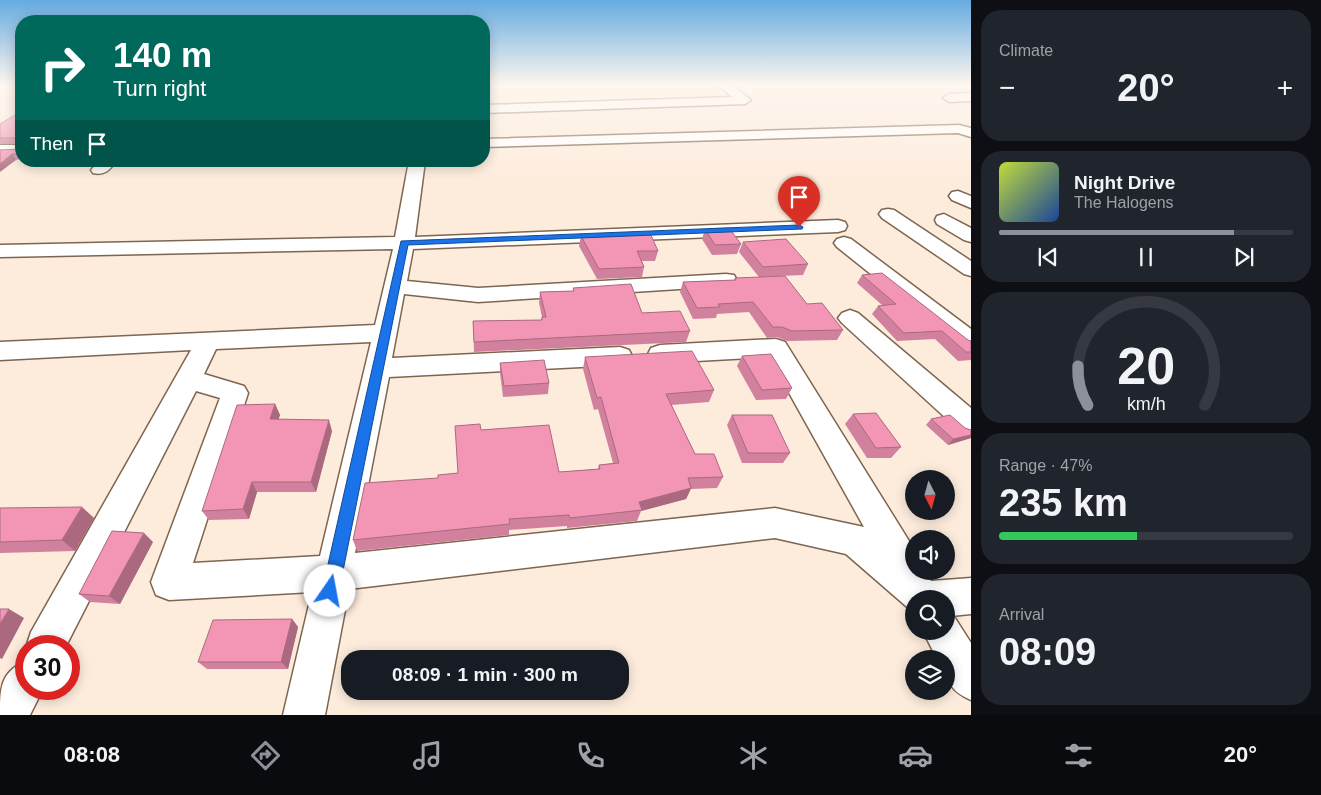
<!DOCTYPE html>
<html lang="en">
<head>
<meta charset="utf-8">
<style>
	:root { --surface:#171b24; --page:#20242c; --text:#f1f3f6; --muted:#9ea1a6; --line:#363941; --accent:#8c9099 }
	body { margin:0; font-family:Arial,sans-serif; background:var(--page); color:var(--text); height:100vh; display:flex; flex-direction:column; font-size:19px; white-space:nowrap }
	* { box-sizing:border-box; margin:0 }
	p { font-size:16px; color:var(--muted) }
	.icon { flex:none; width:28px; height:28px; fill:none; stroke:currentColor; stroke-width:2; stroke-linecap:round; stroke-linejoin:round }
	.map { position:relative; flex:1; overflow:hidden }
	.panel { display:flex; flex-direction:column; gap:10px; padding:10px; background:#0d0f14; width:350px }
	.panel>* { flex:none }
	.banner { position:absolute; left:15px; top:15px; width:475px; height:152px; border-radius:20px; box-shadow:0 2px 12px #0003; background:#00695c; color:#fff; overflow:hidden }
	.needle { width:32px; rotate:174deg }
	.buttons { position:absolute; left:905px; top:470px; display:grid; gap:10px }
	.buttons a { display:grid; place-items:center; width:50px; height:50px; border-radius:50%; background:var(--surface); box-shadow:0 2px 12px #0003; font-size:25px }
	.speed { position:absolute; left:15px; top:635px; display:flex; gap:10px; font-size:25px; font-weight:700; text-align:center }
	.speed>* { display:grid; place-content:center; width:65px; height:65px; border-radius:50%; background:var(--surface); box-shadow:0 2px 12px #0003; line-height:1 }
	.speed .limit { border:8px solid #d22; background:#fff; color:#111 }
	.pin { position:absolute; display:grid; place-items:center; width:42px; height:42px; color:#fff; margin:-51px -21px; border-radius:50% 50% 50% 0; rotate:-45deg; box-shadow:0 0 5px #0007 }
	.pin .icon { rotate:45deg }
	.me { position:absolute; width:55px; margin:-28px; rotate:12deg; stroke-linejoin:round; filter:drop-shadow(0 0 4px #0008) }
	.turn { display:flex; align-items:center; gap:18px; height:105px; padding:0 15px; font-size:22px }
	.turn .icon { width:65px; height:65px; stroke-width:2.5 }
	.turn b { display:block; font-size:35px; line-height:42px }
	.then { display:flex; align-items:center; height:48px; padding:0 15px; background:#0003; gap:10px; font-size:19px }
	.big { font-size:38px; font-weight:800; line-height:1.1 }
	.panel .tile { flex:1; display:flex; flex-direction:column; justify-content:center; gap:8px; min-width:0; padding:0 18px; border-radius:20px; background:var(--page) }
	.panel .dial { align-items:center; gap:0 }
	.dial svg { height:130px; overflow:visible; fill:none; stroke:var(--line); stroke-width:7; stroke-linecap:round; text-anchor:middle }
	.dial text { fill:var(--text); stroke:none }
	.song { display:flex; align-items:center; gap:15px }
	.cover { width:60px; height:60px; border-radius:8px; background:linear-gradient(135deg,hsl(70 70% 55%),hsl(220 70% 35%)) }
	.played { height:5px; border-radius:2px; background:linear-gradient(90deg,var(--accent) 80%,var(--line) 80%) }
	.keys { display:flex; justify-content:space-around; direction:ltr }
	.heat { display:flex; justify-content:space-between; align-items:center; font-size:28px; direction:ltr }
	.charge { height:8px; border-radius:4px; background:linear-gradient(90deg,#34c759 47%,var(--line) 0) }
	.trip { position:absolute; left:341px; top:650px; width:288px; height:50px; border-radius:20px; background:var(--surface); box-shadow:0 2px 12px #0003; font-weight:800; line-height:50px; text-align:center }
	.dock { display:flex; height:80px; justify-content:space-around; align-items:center; background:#090b0e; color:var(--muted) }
	.dock .icon { width:35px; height:35px }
	.dock .active { color:var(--accent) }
	.dock b { font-size:22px; color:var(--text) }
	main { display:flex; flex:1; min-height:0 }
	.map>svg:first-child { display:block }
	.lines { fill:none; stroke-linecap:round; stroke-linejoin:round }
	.street-casing { stroke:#7e654f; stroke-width:3 }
	.street { fill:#fff; fill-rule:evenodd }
	.wall { fill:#d1819d }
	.shaded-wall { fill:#aa697f }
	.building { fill:#f396b6; stroke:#aa697f }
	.route { fill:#1a73e8; stroke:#114b97 }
</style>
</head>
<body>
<main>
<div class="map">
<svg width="971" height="715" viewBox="0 0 971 715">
	<rect width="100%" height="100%" fill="#fdecdc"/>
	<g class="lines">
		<g class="street-casing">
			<g id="street">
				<polygon points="717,84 731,84 751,100 745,104 484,113 484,105 732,97"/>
				<polygon points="971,93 971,101 949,102 943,98 949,94"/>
				<polygon points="959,125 971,128 971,137 958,133 484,147 484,139"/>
				<polygon points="0,145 21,145 21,153 0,155"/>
				<path d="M99 161H116C110 170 104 176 93 173L91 170Z"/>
				<path d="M409 161H425L415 237 838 220 845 222 847 226 845 230 838 232 413 249 407 281 478 288 726 274 734 275 737 280 734 285 726 286 478 302 404 294 392 358 620 347 629 350 632 356 629 362 620 365 389 377 355 553 775 508 864 527 769 357 660 363 651 360 648 354 651 348 660 345 776 339 785 342 914 549V571H927L931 581 971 578V614L951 616 955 618 971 643V700C950 691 946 681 946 659H937L923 631H946V599H914V613L846 554 775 538 349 589 325 715H283L312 592 169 600 156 595 151 582 220 398 196 391 66 646 26 647 31 632 191 350 0 360V342L375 325 393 249 0 257V245L395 237ZM371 342 320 556 193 563 248 393 244 386 204 374 216 349Z"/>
				<polygon points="958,191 971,196 971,208 952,200 949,196 952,192"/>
				<polygon points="888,209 894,210 971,261 971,276 964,274 882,218 879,214 882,210"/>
				<polygon points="944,214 971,228 971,242 964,240 937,224 935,220 937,216"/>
				<polygon points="844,237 851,239 971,329 971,349 962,347 837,247 834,243 837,239"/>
				<polygon points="850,310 858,313 971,408 971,435 961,432 842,323 838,318 842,313"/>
				<path d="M26 661V689H43L30 715H0C0 689 0 672 26 661Z"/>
			</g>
		</g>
		<use href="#street" class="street"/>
	</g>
	<g class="wall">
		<polygon points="21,113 21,159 16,160 0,150 19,149 19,144 0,144 0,124"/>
		<polygon points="705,229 741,244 737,254 712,255 702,239"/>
		<polygon points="581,236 658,251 655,261 642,261 644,267 642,277 597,279 579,246"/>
		<polygon points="743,242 808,264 803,275 759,277 739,252"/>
		<polygon points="862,275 968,340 971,341 971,360 958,361 935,339 897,341 872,314 878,306 882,305 857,283"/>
		<polygon points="735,278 807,304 843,330 837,340 787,341 777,337 767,338 749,312 717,314 716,318 693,319 680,292 683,282 734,280"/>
		<polygon points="573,288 690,331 686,342 474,352 473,321 541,320 542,317 539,303 540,292 573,291"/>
		<polygon points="742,356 792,388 786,399 756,400 737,366"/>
		<polygon points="585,357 714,390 709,402 671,405 695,454 723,477 717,488 691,489 686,499 641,511 637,521 567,528 567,526 509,530 509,535 357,551 353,540 438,478 458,473 481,430 559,472 598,469 599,465 613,463 598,409 594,410 583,369"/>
		<polygon points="500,363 549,383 548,394 503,397 500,373"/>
		<polygon points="275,404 280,415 278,419 332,431 316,492 257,492 249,519 209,520 202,511"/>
		<polygon points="853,414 901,447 891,458 867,458 845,424"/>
		<polygon points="732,415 790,453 783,463 742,463 727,425"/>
		<polygon points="931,419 971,430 971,438 948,445 926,425"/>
		<polygon points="0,508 94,518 75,551 0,553"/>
		<polygon points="153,542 120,604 90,602 79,594"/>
		<polygon points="292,619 298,627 288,669 207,669 198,662"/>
	</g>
	<g class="shaded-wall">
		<polygon points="12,154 16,160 0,172 0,164"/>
		<polygon points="275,404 280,415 275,430 270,419"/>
		<polygon points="329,420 332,431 316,492 311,482"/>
		<polygon points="971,435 971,438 948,445 953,439"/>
		<polygon points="252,482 257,492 249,519 243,509"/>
		<polygon points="691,488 686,499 641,511 642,510 639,502"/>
		<polygon points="82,507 94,518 75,551 62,540"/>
		<polygon points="144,533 153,542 120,604 109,596"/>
		<polygon points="9,609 24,618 2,659 0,658 0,624"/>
		<polygon points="292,619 298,627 288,669 281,662"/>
	</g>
	<g class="building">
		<polygon points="18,113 21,113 21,154 12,154 0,164 0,150 19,149 19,138 0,138 0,124"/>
		<polygon points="729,228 741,244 715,245 705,229"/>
		<polygon points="615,233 650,233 658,251 637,251 644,267 599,269 581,236"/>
		<polygon points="786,239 808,264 763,267 743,242"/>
		<polygon points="882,273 968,340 971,341 971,352 966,352 942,331 904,333 878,306 896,304 862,275"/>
		<polygon points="785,276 807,304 822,303 843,330 792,331 782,327 773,327 753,302 718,304 720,307 697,308 683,282 736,280 735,278"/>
		<polygon points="631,284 642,313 680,311 690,331 474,342 473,321 542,320 542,317 546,317 540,292 574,291 573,288"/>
		<polygon points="692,351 714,390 666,394 695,454 714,454 723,477 688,478 691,488 639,502 642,510 570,518 569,515 509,519 510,524 353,540 365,483 438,478 438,475 458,473 455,426 480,424 481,430 549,425 559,472 600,469 599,465 619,463 601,397 597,398 585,357"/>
		<polygon points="771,354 792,388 762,390 742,356"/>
		<polygon points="544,360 549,383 504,386 500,363"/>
		<polygon points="275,404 270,419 329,420 311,482 252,482 243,509 202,511 237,405"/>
		<polygon points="876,413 901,447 876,448 853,414"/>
		<polygon points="732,415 772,415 790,453 748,453"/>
		<polygon points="950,415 965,428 971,430 971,435 953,439 931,419"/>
		<polygon points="82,507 62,540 0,542 0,508"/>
		<polygon points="112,531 144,533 109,596 79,594"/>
		<polygon points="0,609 9,609 0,624"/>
		<polygon points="292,619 281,662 198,662 213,620"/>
	</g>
	<linearGradient id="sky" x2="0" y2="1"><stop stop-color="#65abe0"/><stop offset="0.46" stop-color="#fef6ef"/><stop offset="1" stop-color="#fef6ef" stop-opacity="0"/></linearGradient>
	<rect width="971" height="184" fill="url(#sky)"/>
	<polygon class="route" points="799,225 803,227 802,229 408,245 339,591 336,597 330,599 325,597 322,591 401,241"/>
</svg>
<div class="buttons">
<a><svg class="needle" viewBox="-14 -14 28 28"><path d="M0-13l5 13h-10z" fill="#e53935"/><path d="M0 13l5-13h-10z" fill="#9ea1a6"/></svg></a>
<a><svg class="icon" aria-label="sound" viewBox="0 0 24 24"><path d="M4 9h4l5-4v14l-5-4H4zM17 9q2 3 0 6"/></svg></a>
<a><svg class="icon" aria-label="search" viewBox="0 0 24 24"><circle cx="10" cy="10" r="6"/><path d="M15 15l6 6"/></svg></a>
<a><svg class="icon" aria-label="layers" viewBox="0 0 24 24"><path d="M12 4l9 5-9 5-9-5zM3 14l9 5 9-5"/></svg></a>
</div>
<div class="speed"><div class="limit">30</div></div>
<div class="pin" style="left:799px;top:227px;background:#d93025"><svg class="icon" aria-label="arrive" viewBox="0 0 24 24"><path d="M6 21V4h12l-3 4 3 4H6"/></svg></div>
<svg class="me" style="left:330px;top:591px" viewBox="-20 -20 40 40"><circle r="19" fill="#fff"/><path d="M0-13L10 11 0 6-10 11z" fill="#1a73e8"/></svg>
<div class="trip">08:09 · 1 min · 300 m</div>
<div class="banner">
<div class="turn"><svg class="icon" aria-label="right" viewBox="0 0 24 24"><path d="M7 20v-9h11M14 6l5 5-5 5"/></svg><div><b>140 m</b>Turn right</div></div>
<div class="then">Then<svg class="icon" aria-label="arrive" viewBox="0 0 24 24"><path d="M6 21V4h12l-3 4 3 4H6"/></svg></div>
</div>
</div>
<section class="panel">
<div class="tile"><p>Climate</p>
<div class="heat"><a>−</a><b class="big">20°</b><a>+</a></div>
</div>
<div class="tile">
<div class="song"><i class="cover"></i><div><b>Night Drive</b><p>The Halogens</p></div></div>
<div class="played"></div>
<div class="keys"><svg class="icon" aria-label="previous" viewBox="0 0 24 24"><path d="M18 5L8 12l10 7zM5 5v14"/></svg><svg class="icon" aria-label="pause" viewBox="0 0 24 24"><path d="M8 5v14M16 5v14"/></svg><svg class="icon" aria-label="next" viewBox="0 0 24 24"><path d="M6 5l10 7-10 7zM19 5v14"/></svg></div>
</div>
<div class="tile dial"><svg viewBox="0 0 100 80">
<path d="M14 69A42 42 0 1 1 86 69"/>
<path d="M14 69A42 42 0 0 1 8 45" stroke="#8c9099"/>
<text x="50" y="56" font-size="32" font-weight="700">20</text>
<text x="50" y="72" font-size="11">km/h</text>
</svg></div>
<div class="tile"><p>Range · 47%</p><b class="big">235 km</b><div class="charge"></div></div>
<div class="tile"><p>Arrival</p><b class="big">08:09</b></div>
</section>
</main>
<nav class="dock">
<b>08:08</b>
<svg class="icon active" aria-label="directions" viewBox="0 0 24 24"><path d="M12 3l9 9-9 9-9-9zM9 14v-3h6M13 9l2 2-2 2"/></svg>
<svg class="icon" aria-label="music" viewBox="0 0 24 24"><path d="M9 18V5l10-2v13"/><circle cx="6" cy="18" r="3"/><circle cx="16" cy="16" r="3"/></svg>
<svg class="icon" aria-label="phone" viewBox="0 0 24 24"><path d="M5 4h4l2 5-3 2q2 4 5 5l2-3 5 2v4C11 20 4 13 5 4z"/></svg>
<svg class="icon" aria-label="climate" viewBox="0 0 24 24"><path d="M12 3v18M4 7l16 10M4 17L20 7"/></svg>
<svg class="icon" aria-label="car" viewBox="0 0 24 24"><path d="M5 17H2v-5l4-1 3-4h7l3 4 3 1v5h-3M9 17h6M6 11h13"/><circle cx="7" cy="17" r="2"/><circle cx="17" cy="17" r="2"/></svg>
<svg class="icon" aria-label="filters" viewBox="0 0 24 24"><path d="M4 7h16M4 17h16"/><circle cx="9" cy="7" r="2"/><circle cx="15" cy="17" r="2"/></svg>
<b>20°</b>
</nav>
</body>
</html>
